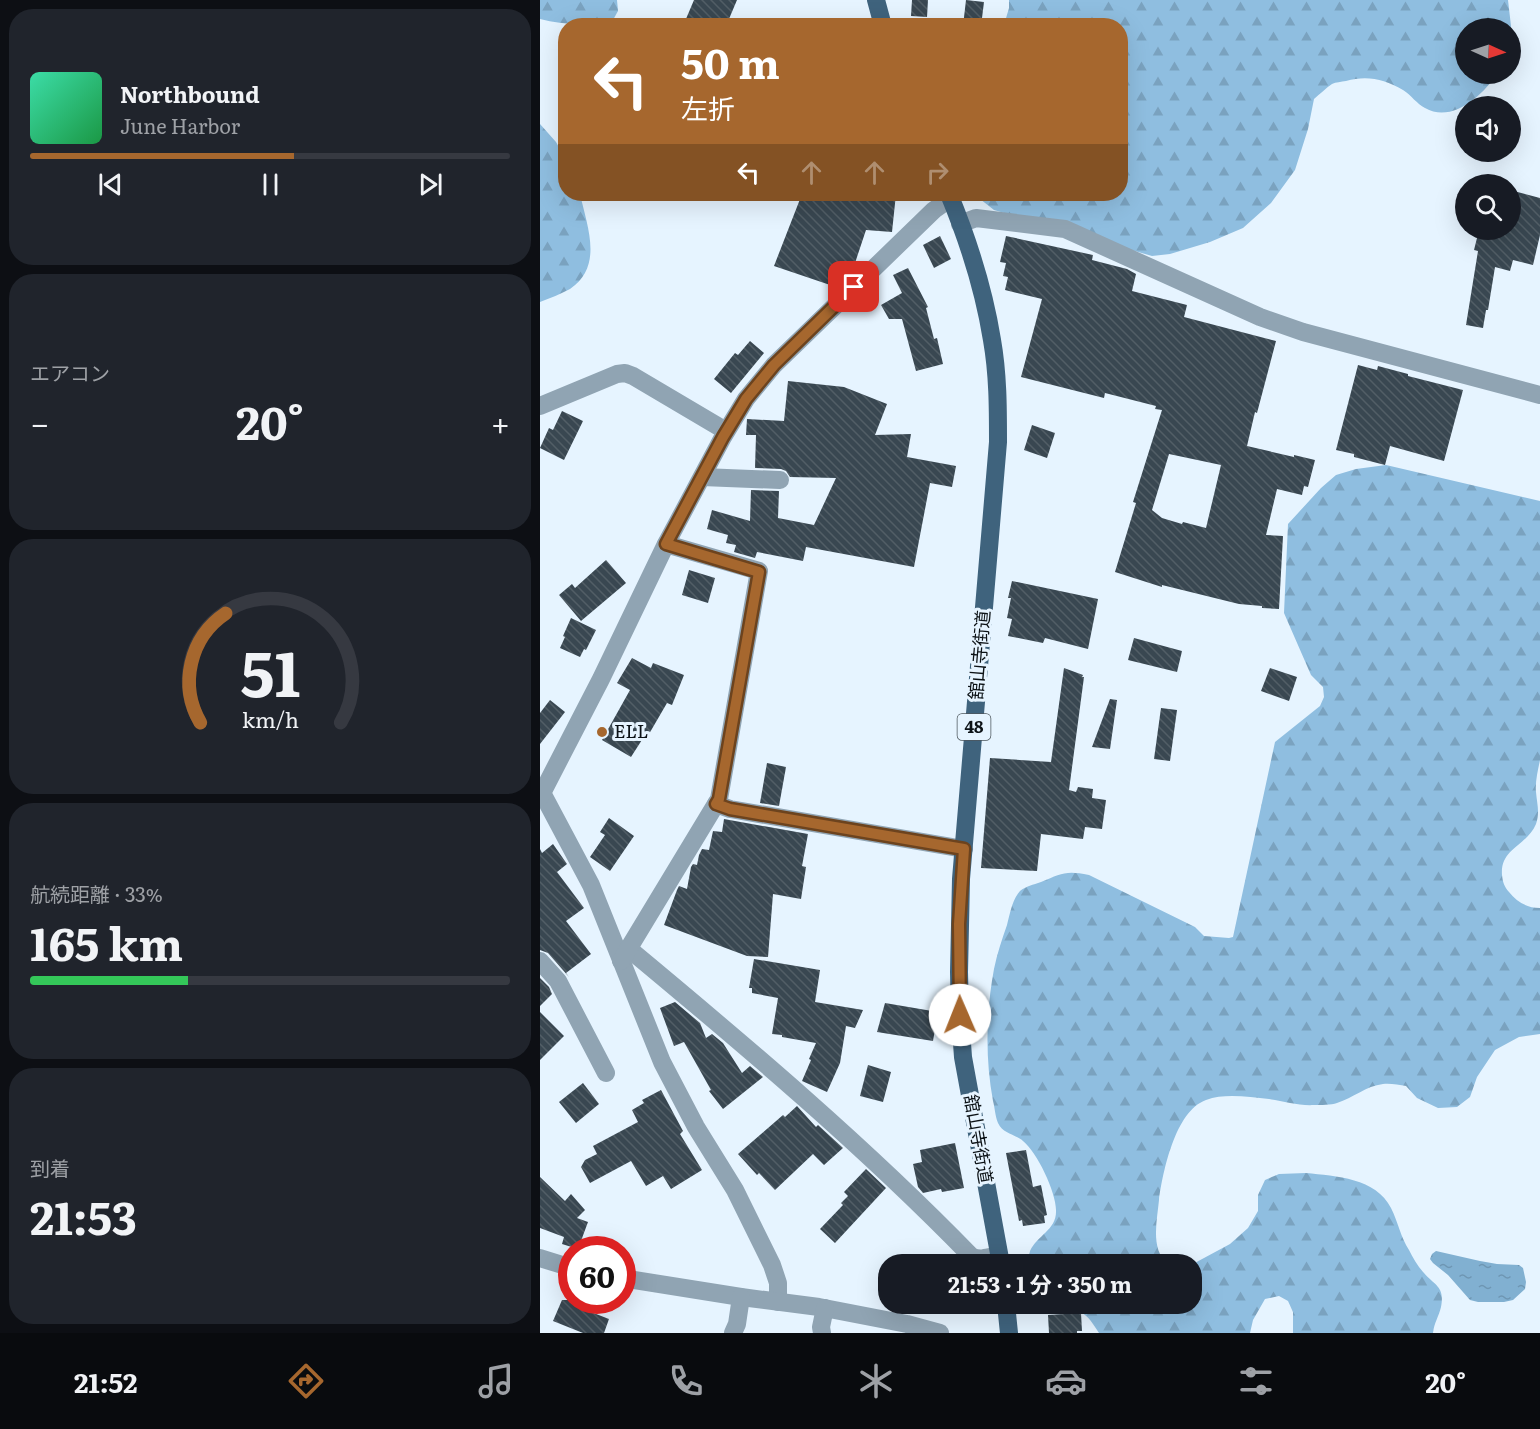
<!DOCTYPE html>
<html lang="ja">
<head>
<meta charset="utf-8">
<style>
	:root { --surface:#171b24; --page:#20242c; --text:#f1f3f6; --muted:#9ea1a6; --line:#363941; --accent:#a6672e }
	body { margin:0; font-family:Literata,"Noto Sans JP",serif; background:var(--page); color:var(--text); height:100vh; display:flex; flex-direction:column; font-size:22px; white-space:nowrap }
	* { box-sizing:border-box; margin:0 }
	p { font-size:20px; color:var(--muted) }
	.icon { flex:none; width:33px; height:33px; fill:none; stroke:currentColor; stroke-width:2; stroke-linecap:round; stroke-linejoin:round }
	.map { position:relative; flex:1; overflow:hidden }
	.details { display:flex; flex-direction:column; gap:9px; padding:9px; background:#0d0f14; width:540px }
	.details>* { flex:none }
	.hud { position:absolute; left:18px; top:18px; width:570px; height:183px; border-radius:24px; box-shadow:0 6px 24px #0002; background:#a6672e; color:#fff; overflow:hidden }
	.needle { width:39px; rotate:93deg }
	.fabs { position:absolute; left:915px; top:18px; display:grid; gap:12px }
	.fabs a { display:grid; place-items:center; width:66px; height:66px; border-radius:50%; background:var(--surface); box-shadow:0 6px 24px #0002; font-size:30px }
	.speed { position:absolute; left:18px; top:1236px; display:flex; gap:12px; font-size:30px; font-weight:700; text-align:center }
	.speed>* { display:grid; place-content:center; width:78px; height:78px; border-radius:50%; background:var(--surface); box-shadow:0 6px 24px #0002; line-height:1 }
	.speed .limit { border:9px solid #d22; background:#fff; color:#111 }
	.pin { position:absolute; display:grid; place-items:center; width:51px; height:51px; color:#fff; margin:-26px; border-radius:12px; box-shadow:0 3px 9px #0006 }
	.me { position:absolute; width:66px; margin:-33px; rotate:359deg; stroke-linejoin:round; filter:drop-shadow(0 0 4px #0008) }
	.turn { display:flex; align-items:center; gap:21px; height:126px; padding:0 24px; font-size:27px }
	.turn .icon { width:78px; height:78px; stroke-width:2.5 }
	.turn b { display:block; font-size:42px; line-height:51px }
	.lanes { display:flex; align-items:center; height:57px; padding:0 24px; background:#0003; justify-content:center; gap:30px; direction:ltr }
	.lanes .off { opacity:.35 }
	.big { font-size:45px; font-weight:700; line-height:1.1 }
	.details .card { flex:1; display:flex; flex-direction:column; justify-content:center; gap:9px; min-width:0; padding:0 21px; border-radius:24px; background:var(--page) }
	.details .dial { align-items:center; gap:0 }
	.dial svg { height:156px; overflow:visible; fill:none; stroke:var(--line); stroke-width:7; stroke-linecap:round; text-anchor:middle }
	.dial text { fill:var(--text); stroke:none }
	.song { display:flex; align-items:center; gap:18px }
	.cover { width:72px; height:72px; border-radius:9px; background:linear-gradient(135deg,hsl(160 70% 55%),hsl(140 70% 35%)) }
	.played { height:6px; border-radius:3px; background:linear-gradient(90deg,var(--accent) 55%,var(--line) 55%) }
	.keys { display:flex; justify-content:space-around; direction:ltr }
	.heat { display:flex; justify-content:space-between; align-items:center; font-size:33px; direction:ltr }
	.charge { height:9px; border-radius:4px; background:linear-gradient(90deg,#34c759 33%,var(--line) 0) }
	.trip { position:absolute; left:338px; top:1254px; width:324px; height:60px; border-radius:24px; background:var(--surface); box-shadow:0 6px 24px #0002; font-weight:700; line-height:60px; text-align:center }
	.menu { display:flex; height:96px; justify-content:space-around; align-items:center; background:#090b0e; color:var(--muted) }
	.menu .icon { width:42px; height:42px }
	.menu .current { color:var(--accent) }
	.menu b { font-size:27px; color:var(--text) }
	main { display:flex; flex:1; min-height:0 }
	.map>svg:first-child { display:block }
	.forest { fill:url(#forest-firs) }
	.water { fill:url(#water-ripples) }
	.building { fill:url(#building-back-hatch); fill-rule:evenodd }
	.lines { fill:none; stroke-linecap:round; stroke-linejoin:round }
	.minor { stroke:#90a4b3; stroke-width:18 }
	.major { stroke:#3f637d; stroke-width:18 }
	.route-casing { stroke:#6c431e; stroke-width:15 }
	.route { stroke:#a6672e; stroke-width:10 }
	.poi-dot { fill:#a6672e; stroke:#e6f4ff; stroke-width:2 }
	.labels { text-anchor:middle; stroke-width:6; stroke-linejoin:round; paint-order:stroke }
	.shield { fill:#e6f4ff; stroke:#4d565c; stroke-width:1.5 }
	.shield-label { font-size:16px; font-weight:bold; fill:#0c1216 }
	.street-label { font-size:18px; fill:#0c1216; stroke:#e6f4ff }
	.poi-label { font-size:18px; fill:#0c1216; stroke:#e6f4ff; text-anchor:start }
</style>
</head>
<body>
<main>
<section class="details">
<div class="card">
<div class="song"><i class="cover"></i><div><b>Northbound</b><p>June Harbor</p></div></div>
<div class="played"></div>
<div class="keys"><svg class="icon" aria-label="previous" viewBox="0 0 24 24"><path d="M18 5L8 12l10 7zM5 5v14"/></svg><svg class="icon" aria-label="pause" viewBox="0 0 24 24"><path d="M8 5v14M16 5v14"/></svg><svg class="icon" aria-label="next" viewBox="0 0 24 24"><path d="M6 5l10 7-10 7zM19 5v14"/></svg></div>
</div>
<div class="card"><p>エアコン</p>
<div class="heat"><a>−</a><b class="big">20°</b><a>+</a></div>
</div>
<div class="card dial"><svg viewBox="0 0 100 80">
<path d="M14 69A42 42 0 1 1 86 69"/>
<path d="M14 69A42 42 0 0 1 27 13" stroke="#a6672e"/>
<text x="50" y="56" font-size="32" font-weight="700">51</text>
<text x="50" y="72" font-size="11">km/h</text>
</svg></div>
<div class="card"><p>航続距離 · 33%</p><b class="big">165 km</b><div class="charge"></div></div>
<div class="card"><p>到着</p><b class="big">21:53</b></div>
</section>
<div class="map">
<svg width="1000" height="1333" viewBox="0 0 1000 1333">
	<defs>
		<pattern id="forest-firs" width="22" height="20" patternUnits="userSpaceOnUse" patternTransform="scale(1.5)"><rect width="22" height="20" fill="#8fbee0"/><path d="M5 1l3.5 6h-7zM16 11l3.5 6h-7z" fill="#7aa2bf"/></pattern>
		<pattern id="water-ripples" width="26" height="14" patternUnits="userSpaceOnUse" patternTransform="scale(1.5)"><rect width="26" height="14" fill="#81b0d1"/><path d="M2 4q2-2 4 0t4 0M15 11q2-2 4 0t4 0" fill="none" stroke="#6e96b3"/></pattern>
		<pattern id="building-back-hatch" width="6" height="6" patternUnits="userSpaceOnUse" patternTransform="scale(1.5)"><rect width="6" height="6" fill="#394751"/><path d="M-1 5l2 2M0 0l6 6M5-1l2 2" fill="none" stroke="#525e66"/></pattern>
	</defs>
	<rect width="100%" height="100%" fill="#e6f4ff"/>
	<g class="forest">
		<path d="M0 0H77L78 11 73 20C48 26 24 25 0 19Z"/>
		<path d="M469 0H968L971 26V30L970 28H926V74H957C943 95 912 124 885 108 877 104 871 95 863 90 844 79 827 75 806 81 801 82 796 82 792 84 786 88 780 94 774 99L768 129 755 170 731 203 703 228 670 242 630 254 612 256 454 210 440 199 436 194H580V26L464 25 469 8Z"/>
		<path d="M0 124 16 142 25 158 26 194H40C47 226 64 266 30 289 21 294 10 298 0 302Z"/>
		<path d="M846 465 1000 501V760C998 770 995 782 996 792 997 804 1000 812 996 824 987 846 960 848 962 875 963 883 964 886 969 892 977 902 987 908 1000 908V1034L979 1037 955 1050 937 1077 930 1097 917 1107 898 1108 877 1098 866 1086C859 1085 850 1083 843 1084 826 1086 813 1098 797 1103 791 1105 781 1105 774 1105 759 1106 744 1101 729 1099 708 1097 685 1093 666 1100 635 1111 623 1172 619 1200 617 1221 610 1250 628 1264H488C489 1260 489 1255 490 1251 497 1235 517 1230 516 1210 516 1192 497 1152 483 1141 475 1134 463 1134 458 1123 455 1116 455 1108 453 1101 445 1058 446 1012 454 969 457 954 462 939 467 925 470 914 472 900 480 891 486 886 493 885 501 882 521 874 525 870 549 875L655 927 664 936 689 938 693 937 735 742 780 706 784 697 783 687 771 675 744 613 748 524 781 488 796 475 816 469Z"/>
		<path d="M766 1173C796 1176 836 1178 851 1208 858 1222 861 1238 869 1250 873 1258 878 1267 884 1273 895 1286 905 1286 901 1307 899 1316 894 1323 893 1333H753V1312L748 1301 739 1296 725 1299 713 1320 710 1333H559C542 1305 540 1314 513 1304H651V1265L690 1244 708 1228 718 1211V1195L725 1180 739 1174Z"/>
	</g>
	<polygon class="water" points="896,1251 940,1261 957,1264 979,1265 983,1268 986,1282 985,1289 973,1300 964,1302 938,1302 930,1300 908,1275 893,1263 890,1259 892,1254"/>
	<g class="building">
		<polygon points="154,0 197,0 186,26 143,26"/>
		<polygon points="372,0 388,0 387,17 371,16"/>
		<polygon points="426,0 444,2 441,26 423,26"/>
		<polygon points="970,190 1000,198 1000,235 993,265 973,260 970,271 955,267 948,310 946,310 943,328 926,325 938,251 934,250 939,230 970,230"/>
		<polygon points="262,194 356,194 352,232 326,230 312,272 302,268 296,287 234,266"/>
		<polygon points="400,236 411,259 394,268 383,245"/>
		<path d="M466 236 553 255 552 260 587 269 596 274 592 291 647 305 644 317 736 341 717 413 715 412 707 446 754 457V455L775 460 768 487 764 486 762 495 737 489 726 535 743 536 739 609 722 608V606L699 604 622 585V587L575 572 596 503 593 502 622 410 615 409 616 406 565 393 564 398 481 377 502 299 465 290 468 277 463 276 466 263 460 262ZM629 454 681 465 666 528 643 522 642 524 622 518 612 510Z"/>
		<polygon points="368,268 388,307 386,308 394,339 397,338 403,364 376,371 362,319 349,319 341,305 362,293 353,275"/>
		<polygon points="210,341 224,353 191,393 174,379 195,353 198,355"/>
		<polygon points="818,365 837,370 838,366 868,374 868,376 923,390 904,461 850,446 845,465 814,457 814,454 796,450"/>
		<polygon points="248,381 304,387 347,404 335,435 371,434 367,457 416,466 412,487 390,483 374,567 266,547 263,561 217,552 215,558 194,552 196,545 186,543 188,535 167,529 172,510 210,521 211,490 239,491 238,518 274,525 296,478 250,477 246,471 241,469 215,468 216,435 206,435 207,419 244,421"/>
		<polygon points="22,411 43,421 24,460 0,448 9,428 13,430"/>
		<polygon points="492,425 515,433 507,458 484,450"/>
		<polygon points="66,560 86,583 41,621 19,595 32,584 35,588"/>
		<polygon points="149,570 175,578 168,603 142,595"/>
		<polygon points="472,581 558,599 548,649 505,638 503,643 468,636 472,619 467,618 471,598 468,598"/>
		<polygon points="31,618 56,630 46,650 44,649 40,657 20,648 25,637 23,636"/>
		<polygon points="594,638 642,651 637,672 588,660"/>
		<polygon points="92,658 111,668 113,663 144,675 132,705 127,703 109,734 107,732 91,757 62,740 90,690 77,683"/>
		<polygon points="524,668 543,675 542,677 544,677 529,790 536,792 538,787 553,789 552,798 566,800 562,829 545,827 543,839 501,834 497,871 441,868 450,758 511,762"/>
		<polygon points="730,668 757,677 749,701 721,691"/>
		<polygon points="570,699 577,700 570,749 552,747"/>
		<polygon points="10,700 25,712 0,744 0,713"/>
		<polygon points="621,708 637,710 630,761 614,759"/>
		<polygon points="227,763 246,767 239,806 220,803"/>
		<polygon points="69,818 94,836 70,871 50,857 65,835 60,832"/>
		<polygon points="184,819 268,834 262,866 266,867 261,899 233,894 228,957 207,956 124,925 137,890 139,886 147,889 151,867 153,864 157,865 159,855 162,849 169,850 173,831 182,832"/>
		<polygon points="13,844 27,864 17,872 44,908 26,921 51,954 26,973 29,977 8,953 0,950 0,849 2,853"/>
		<polygon points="214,959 280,970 275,1002 323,1010 315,1028 306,1026 300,1063 287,1092 262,1081 271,1060 269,1059 276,1043 242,1037 242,1035 232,1034 238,998 212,993 212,988 209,988"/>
		<polygon points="0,978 9,987 12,994 0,1006"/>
		<polygon points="135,1002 160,1023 166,1038 172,1034 183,1043 202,1073 210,1066 223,1077 183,1109 169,1091 171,1090 144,1042 134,1046 120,1008"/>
		<polygon points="345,1003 398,1012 393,1041 337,1032"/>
		<polygon points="0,1012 24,1036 0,1060"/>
		<polygon points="328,1065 351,1072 343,1102 320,1096"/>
		<polygon points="43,1083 59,1104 36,1123 19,1102"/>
		<polygon points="121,1090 143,1131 140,1134 162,1170 131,1189 123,1176 106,1186 91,1161 50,1183 41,1167 45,1160 57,1154 53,1146 98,1122 92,1110 104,1103 102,1100"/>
		<polygon points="257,1106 276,1127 278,1125 303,1148 284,1165 273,1154 235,1190 219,1173 217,1175 198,1154 243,1115 245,1117"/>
		<polygon points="415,1143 424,1188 402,1192 401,1189 383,1193 378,1187 373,1164 382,1162 380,1150"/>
		<polygon points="486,1150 493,1187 501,1185 507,1215 504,1216 505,1223 483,1226 482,1220 479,1221 466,1153"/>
		<polygon points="326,1169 346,1188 295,1243 280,1229 303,1205 301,1203 308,1196 304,1192"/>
		<polygon points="0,1177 25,1201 31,1194 45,1210 37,1218 48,1222 38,1249 22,1244 24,1237 0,1228"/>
		<polygon points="22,1300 41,1300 38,1307 69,1319 64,1333 43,1333 13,1321"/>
		<polygon points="541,1313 542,1331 537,1331 537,1333 509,1333 508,1315"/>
	</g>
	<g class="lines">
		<g class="minor">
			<polyline points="420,224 436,218 525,229 720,317 763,332 1000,395"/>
			<polyline points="0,406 77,374 85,373 93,376 186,431"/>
			<polyline points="162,477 240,480"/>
			<polyline points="0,789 51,885 122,1062 156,1127 195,1190 232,1265 238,1283 238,1302"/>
			<polyline points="0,797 61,679 126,544 183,437 206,399 234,365 394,210 411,198"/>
			<polyline points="176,804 190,809 424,849"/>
			<path d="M89 949C207 1047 324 1146 431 1256 440 1261 449 1257 459 1255"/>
			<polyline points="0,961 18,981 66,1073"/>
			<polyline points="81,961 179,799 219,571 126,544"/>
			<polyline points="0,1258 32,1268"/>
			<polyline points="82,1278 201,1297 279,1307 367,1324 400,1333"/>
			<polyline points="193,1333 197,1324 201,1297"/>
			<polyline points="282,1333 281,1327 285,1308"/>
		</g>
		<g class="major">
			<polyline points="336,0 343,26"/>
			<path d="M409 194C428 240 444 290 452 340 458 374 458 408 458 442L421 879 419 972 420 1015 423 1057 461 1264"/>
			<polyline points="466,1304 469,1333"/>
		</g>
	</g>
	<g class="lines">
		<g class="route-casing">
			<polyline id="route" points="314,287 234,365 206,399 183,437 126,544 219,572 179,799 176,804 190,809 424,849 419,924 420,1015"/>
		</g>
		<use href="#route" class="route"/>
	</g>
	<circle class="poi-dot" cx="62" cy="732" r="6"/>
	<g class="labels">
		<rect class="shield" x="417.5" y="714" width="33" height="26" rx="4.5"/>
		<g class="shield-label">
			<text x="434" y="733">48</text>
		</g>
		<g class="street-label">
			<text transform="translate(440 655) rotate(-85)" y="6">舘山寺街道</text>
			<text transform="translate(438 1139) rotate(80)" y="6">舘山寺街道</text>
		</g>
		<g class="poi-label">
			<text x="74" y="738">ELL</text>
		</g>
	</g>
</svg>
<div class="fabs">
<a><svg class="needle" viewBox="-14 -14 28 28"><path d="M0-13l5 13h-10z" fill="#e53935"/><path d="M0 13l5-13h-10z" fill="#9ea1a6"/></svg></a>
<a><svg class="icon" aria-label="sound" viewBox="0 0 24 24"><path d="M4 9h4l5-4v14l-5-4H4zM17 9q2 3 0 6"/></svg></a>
<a><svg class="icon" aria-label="search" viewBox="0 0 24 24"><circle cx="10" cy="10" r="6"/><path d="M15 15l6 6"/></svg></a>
</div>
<div class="speed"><div class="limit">60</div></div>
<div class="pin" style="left:314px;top:287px;background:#d93025"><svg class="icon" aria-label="arrive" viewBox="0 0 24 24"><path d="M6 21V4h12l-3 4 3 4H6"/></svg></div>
<svg class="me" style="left:420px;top:1015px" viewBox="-20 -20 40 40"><circle r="19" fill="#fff"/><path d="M0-13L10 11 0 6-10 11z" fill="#a6672e"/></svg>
<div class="trip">21:53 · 1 分 · 350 m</div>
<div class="hud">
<div class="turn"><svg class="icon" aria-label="left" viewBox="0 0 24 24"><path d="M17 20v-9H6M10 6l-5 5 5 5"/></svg><div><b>50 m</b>左折</div></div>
<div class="lanes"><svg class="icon" aria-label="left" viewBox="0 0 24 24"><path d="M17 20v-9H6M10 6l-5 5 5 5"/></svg><svg class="icon off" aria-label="ahead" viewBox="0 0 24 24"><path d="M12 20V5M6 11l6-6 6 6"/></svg><svg class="icon off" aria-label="ahead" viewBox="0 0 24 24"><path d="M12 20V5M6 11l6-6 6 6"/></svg><svg class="icon off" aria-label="right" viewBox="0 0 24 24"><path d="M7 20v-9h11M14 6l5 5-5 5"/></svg></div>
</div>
</div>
</main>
<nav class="menu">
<b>21:52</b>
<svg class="icon current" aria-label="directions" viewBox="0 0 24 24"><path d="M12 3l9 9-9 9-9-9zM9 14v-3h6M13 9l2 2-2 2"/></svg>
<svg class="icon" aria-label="music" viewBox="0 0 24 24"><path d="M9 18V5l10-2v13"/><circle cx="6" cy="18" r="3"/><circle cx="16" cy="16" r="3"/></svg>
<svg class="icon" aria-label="phone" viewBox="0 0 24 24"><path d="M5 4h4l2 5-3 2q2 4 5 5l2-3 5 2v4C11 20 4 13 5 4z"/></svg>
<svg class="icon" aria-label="climate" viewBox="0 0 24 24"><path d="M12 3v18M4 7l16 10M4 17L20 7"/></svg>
<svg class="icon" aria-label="car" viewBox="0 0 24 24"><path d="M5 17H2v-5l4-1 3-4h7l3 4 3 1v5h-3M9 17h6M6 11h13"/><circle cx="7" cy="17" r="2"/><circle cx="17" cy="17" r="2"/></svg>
<svg class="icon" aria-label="filters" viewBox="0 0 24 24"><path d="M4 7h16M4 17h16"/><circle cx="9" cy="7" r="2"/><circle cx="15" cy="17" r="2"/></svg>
<b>20°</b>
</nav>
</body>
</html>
